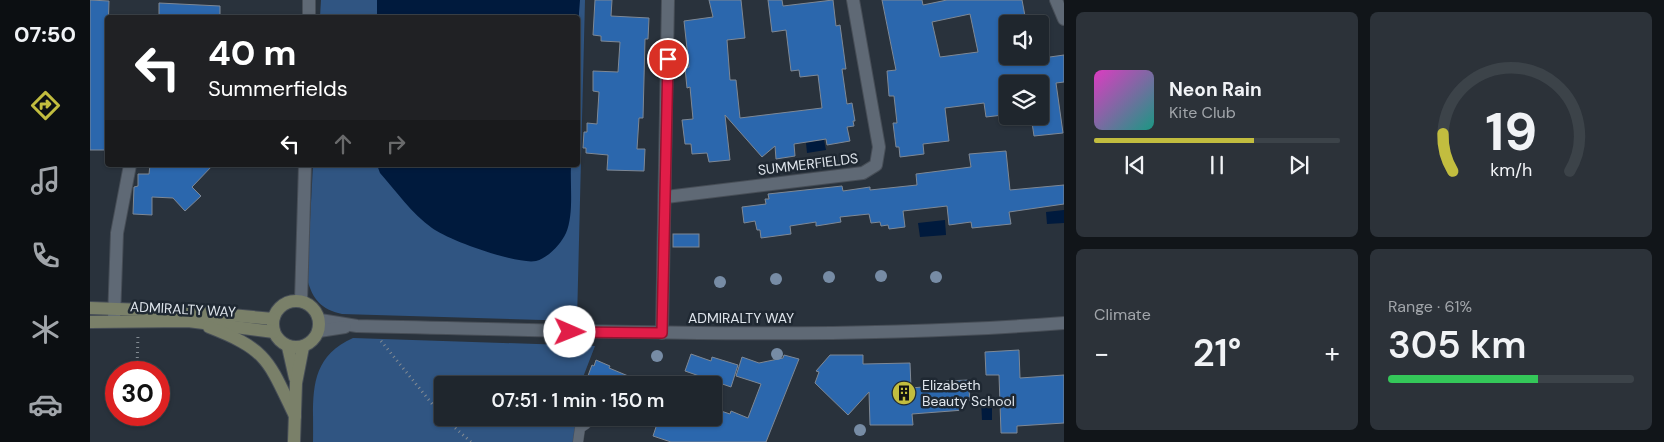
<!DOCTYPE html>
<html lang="en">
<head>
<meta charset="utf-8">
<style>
	:root { --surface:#1f262d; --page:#2c3239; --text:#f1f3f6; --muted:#a1a5aa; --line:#3c4349; --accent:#c2bd3f }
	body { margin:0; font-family:"DM Sans",sans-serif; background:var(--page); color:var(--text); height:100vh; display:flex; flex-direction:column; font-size:19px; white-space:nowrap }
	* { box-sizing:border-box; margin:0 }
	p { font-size:16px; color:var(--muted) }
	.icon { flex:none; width:28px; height:28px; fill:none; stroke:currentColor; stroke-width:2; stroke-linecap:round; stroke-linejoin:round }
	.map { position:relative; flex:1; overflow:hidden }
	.sheet { display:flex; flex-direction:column; gap:12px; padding:12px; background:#111519; width:600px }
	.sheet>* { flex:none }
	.banner { position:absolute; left:15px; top:15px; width:475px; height:152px; border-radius:5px; box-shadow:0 1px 4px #0004,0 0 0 1px var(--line); background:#202124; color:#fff; overflow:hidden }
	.tools { position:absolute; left:909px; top:15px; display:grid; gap:10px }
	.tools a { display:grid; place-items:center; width:50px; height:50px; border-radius:5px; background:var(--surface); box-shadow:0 1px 4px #0004,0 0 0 1px var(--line); font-size:25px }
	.speed { position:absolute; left:15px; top:361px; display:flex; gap:10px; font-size:25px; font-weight:700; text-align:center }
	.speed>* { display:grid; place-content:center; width:65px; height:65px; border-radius:50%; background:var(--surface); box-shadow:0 1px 4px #0004,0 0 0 1px var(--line); line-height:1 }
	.speed .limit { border:8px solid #d22; background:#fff; color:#111 }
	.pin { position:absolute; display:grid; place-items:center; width:42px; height:42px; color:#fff; margin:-21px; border:2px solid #fff; border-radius:50%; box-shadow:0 1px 5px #0007 }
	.me { position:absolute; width:55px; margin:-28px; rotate:91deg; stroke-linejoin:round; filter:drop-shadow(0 0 4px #0008) }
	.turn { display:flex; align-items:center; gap:18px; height:105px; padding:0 20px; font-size:22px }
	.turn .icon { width:65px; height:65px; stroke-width:2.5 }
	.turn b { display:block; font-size:35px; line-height:42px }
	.lanes { display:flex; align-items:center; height:48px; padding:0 20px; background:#0003; justify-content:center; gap:25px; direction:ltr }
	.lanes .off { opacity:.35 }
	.big { font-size:38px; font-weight:600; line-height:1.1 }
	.sheet .widget { flex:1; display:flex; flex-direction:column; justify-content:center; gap:8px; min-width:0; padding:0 18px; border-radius:8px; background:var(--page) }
	.sheet .dial { align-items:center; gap:0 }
	.dial svg { height:130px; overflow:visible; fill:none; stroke:var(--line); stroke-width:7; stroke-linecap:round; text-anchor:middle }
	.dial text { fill:var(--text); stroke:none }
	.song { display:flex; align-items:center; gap:15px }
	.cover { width:60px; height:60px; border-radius:8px; background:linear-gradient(135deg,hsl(310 70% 55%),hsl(170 70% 35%)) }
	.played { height:5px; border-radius:2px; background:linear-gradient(90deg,var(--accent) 65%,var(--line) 65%) }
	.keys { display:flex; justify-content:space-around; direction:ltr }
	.heat { display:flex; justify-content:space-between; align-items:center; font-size:28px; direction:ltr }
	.charge { height:8px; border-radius:4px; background:linear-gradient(90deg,#34c759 61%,var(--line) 0) }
	.sheet .tiles { flex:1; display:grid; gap:12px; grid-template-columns:repeat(2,1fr) }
	.trip { position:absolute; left:344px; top:376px; width:288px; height:50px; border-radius:5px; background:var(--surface); box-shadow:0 1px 4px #0004,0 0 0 1px var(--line); font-weight:600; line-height:50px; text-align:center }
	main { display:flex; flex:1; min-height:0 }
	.menu { display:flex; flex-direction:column; width:90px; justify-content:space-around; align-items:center; background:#0c0f12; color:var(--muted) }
	.menu .icon { width:35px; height:35px }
	.menu .on { color:var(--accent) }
	.menu b { font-size:22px; color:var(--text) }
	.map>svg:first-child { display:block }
	.green { fill:#305582 }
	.water { fill:#001a3d }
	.building { fill:#2b67ad; stroke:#7e8895; fill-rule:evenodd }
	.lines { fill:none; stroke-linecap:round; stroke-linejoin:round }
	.service-casing { stroke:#474e57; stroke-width:11 }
	.minor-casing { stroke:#474e57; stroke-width:14 }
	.tertiary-casing { stroke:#474e57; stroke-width:14 }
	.secondary-casing { stroke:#474e57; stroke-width:14 }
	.path { stroke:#838b93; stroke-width:3; stroke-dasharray:1 4; stroke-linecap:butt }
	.service { stroke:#5f6975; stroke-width:10 }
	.minor { stroke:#5f6975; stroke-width:12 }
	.tertiary { stroke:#5f6975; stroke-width:12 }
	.secondary { stroke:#7a8069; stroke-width:12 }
	.tree { fill:#778ca5 }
	.route-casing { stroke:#92132f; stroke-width:12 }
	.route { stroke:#e11d48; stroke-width:9 }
	.labels { text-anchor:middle; stroke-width:5; stroke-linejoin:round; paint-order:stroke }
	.street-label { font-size:14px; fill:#dfe5ec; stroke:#1f2832 }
	.poi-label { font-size:14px; fill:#dfe5ec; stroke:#1f2832; text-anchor:start }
</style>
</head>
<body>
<main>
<nav class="menu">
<b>07:50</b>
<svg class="icon on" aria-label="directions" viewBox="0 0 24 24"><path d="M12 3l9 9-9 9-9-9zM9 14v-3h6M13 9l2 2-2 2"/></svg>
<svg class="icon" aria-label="music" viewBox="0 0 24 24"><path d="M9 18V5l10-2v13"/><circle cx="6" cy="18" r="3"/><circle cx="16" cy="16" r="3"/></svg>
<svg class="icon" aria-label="phone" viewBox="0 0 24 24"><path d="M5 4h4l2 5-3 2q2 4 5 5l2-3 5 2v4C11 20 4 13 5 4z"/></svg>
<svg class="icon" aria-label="climate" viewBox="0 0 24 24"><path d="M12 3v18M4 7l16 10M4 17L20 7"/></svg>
<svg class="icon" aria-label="car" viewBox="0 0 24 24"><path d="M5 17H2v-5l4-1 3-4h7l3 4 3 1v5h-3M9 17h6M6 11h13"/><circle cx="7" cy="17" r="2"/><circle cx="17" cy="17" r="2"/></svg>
</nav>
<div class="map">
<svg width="974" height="442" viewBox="0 0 974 442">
	<rect width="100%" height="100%" fill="#29323c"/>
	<g class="green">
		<path d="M231 0H495L487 321 252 314C231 309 223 300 217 279L223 165H488V18L230 17Z"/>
		<path d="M263 338 505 346 490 385H352V418H478L476 423 490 428 484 442H223C224 398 216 359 263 338Z"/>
	</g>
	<g class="water">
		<polygon points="287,0 490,0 488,27 488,18 287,17"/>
		<polygon points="734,140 736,150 717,153 716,143"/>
		<path d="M287 165H481C480 186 484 214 476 233 471 244 458 258 446 261 427 265 358 240 342 228 322 214 306 191 290 173Z"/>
		<polygon points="974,210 974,223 957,224 956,212"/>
		<polygon points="855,220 856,235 830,237 828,223"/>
		<polygon points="891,400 902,400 902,420 892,420"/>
	</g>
	<g class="building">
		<polygon points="0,0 19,1 15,130 18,130 18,150 0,150"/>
		<polygon points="505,0 522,0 521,16 559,18 558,39 555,39 553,118 549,118 547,149 555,149 554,171 517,170 518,155 496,153 496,148 493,148 494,132 497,132 497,123 507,124 509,92 503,91 503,71 528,72 530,42 511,41 511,36 503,35"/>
		<polygon points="619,0 651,0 655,38 637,40 640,80 646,80 650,118 732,108 728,75 710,77 709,70 701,71 696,30 682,32 678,0 692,0 693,6 743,0 746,26 750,25 756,69 752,69 757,104 762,103 765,121 763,121 764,126 757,127 760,141 737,145 736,139 704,144 705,156 686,159 685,146 672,157 635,115 640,160 619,162 617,153 602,154 601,144 595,144 592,120 603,119 600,87 597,88 595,68 599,67 594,21 623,17"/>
		<path d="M792 0H832L833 5 857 0H932L935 16 932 17 933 24H918V56H930L931 61 974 55V82L966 83 973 133 944 136 941 116H950V84H909L913 115 896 117 894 103 855 108 859 141 833 144 834 154 810 157 809 147H806L803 123H807L804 96H799L797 71 806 70ZM880 14 888 52 850 57 842 22Z"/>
		<polygon points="69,3 130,6 130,18 69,18"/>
		<polygon points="916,151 920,190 974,185 974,204 919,212 921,224 882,228 881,222 859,225 857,206 813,211 815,227 799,229 798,225 791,226 790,222 781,223 779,214 750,217 751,222 726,226 726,222 700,226 701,234 671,238 670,230 667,230 665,221 654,223 652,207 676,204 675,199 679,199 678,194 752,186 753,191 780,187 780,190 827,185 826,174 881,167 879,154"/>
		<polygon points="60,165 123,165 102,187 111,196 95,211 83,198 62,197 62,215 43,214 44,187 48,186 48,174 59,174"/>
		<rect x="583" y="234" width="26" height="13"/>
		<polygon points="929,350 930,378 974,375 974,423 927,426 927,433 911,433 909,375 896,375 895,352"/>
		<polygon points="601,354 621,361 622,357 648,365 641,387 595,371"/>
		<polygon points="694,355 709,359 676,442 581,442 563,436 569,418 622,418 622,408 640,414 641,411 658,418 671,384 646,376 652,357 669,363 693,358"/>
		<polygon points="740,355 773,355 773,364 820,363 821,388 856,385 856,381 878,380 880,400 874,400 874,410 822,414 823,425 780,425 779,392 758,415 725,383 729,372 726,371"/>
		<polygon points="506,360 520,366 519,368 560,385 506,385 496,381 502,365 504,366"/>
	</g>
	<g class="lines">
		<g class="service-casing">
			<polyline id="service" points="488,442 490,428 496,424"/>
		</g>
		<g class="minor-casing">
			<g id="minor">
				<polyline points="966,0 974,19"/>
				<polyline points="576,197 773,173 786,165 789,147 763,0"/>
				<polyline points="24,319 27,233 40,165"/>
				<path d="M230 320 267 326C503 331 739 341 974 323"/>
				<polyline points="229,331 255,327"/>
				<polyline points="572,333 578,0"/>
			</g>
		</g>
		<g class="tertiary-casing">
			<g id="tertiary">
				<polyline points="219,18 219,0"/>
				<polyline points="211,301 215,165"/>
			</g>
		</g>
		<g class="secondary-casing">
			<g id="secondary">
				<circle cx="206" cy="324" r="23"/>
				<polyline points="0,308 109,312 183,319"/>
				<polyline points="0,322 98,321 184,332"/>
				<path d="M119 327C178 350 178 360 205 416"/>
				<polyline points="198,347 205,378"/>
				<polyline points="204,442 206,383 213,347"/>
			</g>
		</g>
		<g class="path">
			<polyline points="291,341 352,416"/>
			<polyline points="47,368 48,334"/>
			<polyline points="354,418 381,442"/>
		</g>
		<use href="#service" class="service"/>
		<use href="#minor" class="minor"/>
		<use href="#tertiary" class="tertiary"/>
		<use href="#secondary" class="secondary"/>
	</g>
	<g class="tree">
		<circle cx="791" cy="276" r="6"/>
		<circle cx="739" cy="277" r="6"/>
		<circle cx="846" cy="277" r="6"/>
		<circle cx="686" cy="279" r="6"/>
		<circle cx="630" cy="282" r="6"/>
		<circle cx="687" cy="354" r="6"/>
		<circle cx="567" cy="356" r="6"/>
		<circle cx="770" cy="430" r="6"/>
	</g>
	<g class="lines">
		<g class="route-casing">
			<polyline id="route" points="480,332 572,333 578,59"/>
		</g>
		<use href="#route" class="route"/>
	</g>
	<defs>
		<g id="building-disc" transform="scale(1.25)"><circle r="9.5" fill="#c2bd3f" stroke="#1f2832"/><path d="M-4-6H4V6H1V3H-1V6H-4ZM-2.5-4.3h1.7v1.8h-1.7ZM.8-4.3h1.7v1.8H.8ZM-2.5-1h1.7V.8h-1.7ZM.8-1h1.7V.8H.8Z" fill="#111"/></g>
	</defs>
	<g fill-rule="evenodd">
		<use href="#building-disc" x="814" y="393"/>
	</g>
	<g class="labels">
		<g class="street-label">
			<text transform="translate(718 164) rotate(-7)" y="5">SUMMERFIELDS</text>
			<text transform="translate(93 309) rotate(3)" y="5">ADMIRALTY WAY</text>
			<text x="651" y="323">ADMIRALTY WAY</text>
		</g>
		<g class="poi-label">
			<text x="832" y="390">Elizabeth<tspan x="832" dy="16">Beauty School</tspan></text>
		</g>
	</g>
</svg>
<div class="tools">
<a><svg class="icon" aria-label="sound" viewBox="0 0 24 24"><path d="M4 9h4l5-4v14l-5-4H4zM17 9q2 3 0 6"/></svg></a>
<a><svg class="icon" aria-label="layers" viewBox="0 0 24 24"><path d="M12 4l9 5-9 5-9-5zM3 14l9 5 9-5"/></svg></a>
</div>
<div class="speed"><div class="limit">30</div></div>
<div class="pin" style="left:578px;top:59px;background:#d93025"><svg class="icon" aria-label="arrive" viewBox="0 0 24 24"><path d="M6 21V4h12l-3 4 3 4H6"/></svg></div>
<svg class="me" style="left:480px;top:332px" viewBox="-20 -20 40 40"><circle r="19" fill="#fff"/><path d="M0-13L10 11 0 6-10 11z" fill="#e11d48"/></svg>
<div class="trip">07:51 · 1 min · 150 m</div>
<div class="banner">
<div class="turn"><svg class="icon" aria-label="left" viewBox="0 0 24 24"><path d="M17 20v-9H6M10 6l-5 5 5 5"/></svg><div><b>40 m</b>Summerfields</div></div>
<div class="lanes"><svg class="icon" aria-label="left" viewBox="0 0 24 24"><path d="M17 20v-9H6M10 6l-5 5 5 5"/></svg><svg class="icon off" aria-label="ahead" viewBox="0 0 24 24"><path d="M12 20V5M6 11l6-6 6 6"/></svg><svg class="icon off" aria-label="right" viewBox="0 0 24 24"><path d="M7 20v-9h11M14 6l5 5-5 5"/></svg></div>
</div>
</div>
<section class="sheet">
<div class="tiles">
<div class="widget">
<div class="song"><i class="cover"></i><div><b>Neon Rain</b><p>Kite Club</p></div></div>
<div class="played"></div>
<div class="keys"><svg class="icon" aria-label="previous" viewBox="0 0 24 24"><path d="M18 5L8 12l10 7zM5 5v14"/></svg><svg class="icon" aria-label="pause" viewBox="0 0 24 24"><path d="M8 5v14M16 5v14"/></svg><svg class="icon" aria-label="next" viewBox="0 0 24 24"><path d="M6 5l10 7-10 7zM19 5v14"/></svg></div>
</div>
<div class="widget dial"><svg viewBox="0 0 100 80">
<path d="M14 69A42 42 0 1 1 86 69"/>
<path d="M14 69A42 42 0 0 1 8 46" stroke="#c2bd3f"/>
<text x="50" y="56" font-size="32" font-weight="700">19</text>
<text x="50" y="72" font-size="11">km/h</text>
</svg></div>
<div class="widget"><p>Climate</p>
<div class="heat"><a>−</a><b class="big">21°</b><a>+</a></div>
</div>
<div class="widget"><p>Range · 61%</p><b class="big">305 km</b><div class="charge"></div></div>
</div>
</section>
</main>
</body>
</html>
